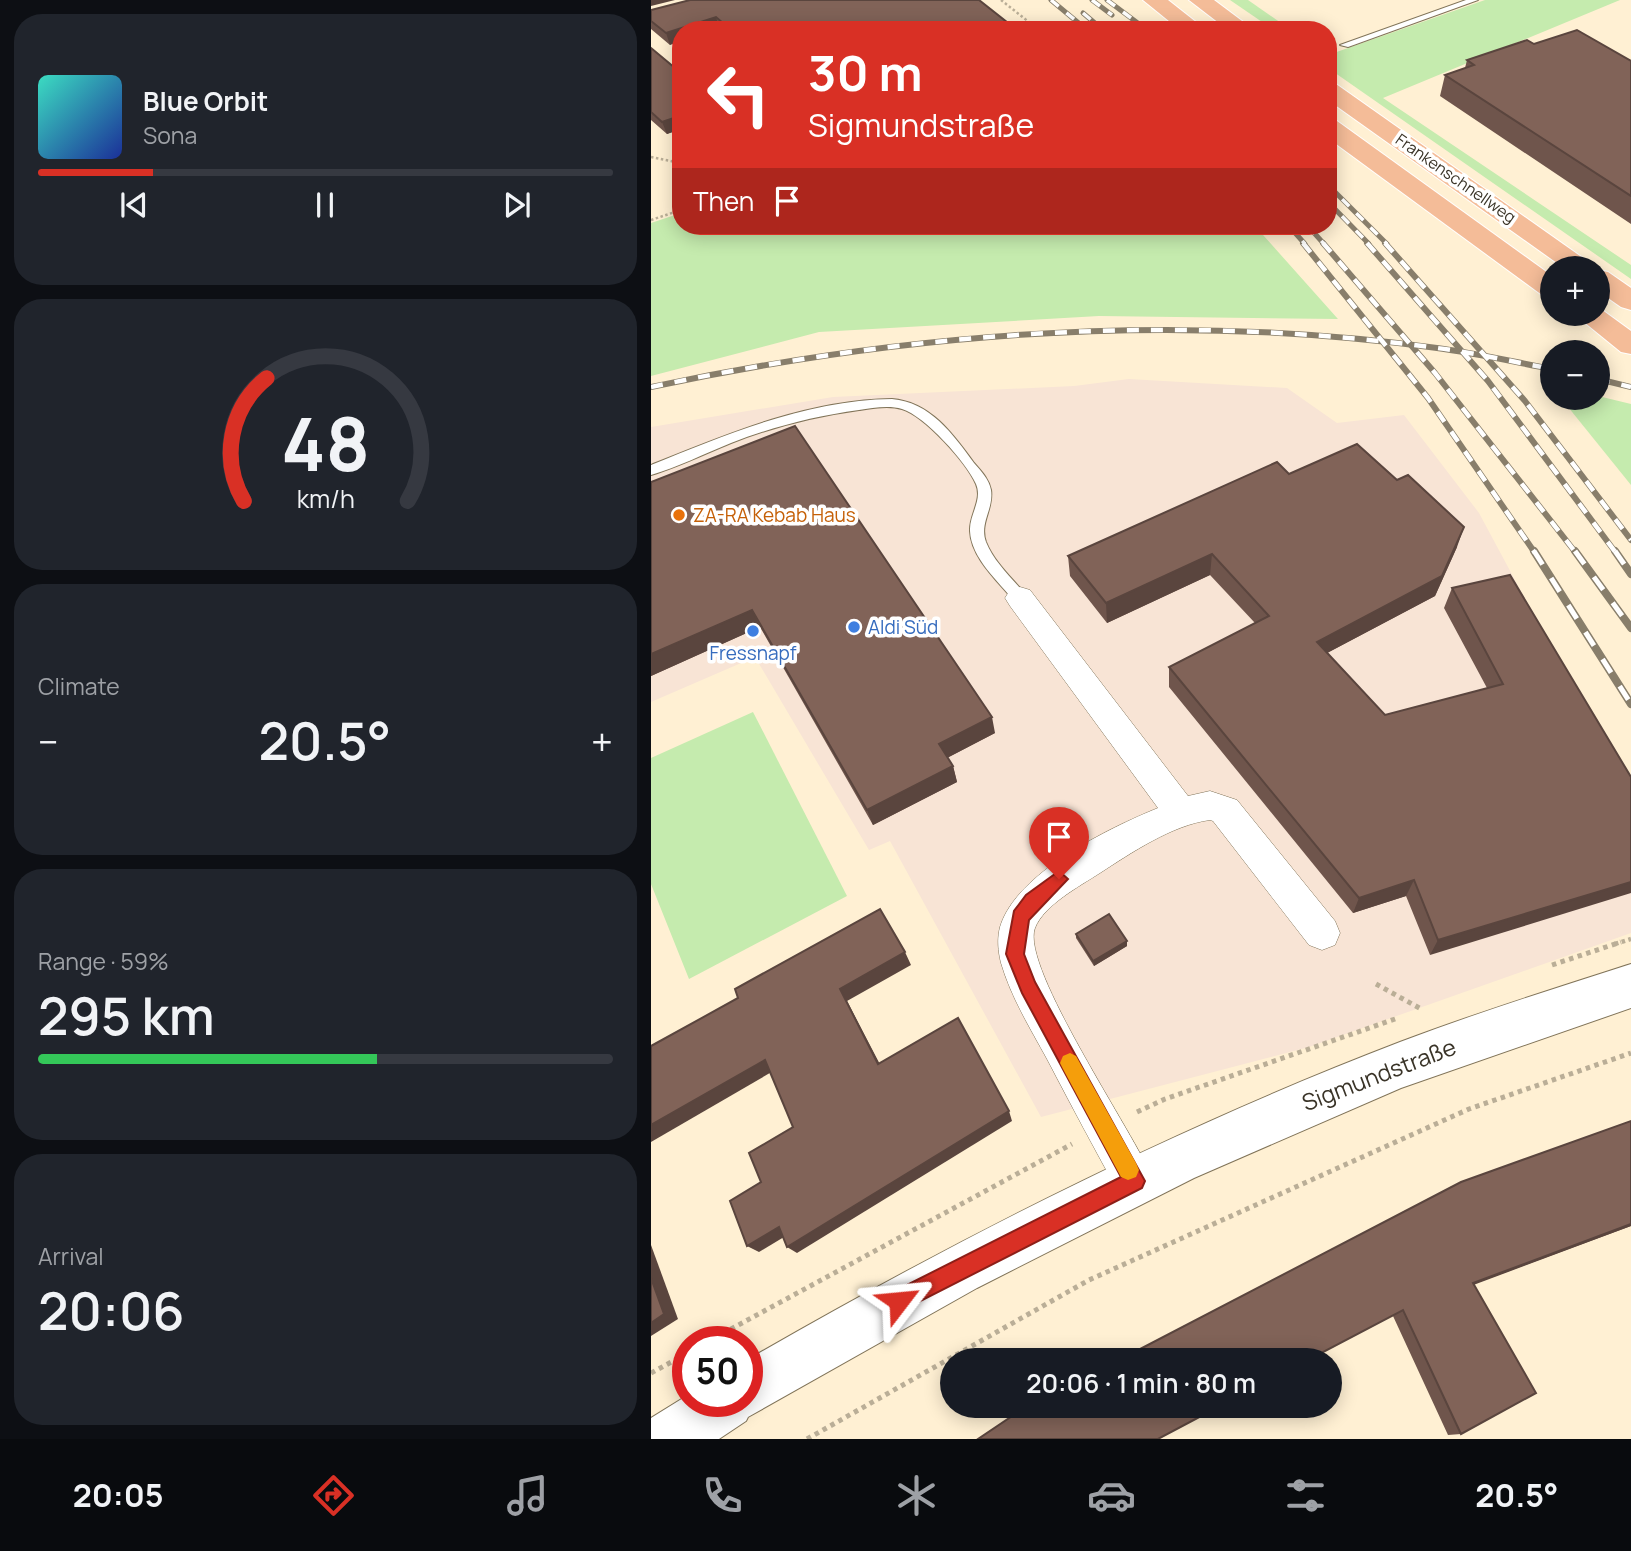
<!DOCTYPE html>
<html lang="en">
<head>
<meta charset="utf-8">
<style>
	:root { --surface:#171b24; --page:#20242c; --text:#f1f3f6; --muted:#9ea1a6; --line:#363941; --accent:#d93025 }
	body { margin:0; font-family:Manrope,sans-serif; background:var(--page); color:var(--text); height:100vh; display:flex; flex-direction:column; font-size:26px; white-space:nowrap }
	* { box-sizing:border-box; margin:0 }
	p { font-size:23px; color:var(--muted) }
	.icon { flex:none; width:38px; height:38px; fill:none; stroke:currentColor; stroke-width:2; stroke-linecap:round; stroke-linejoin:round }
	.map { position:relative; flex:1; overflow:hidden }
	.details { display:flex; flex-direction:column; gap:14px; padding:14px; background:#0d0f14; width:651px }
	.details>* { flex:none }
	.hud { position:absolute; left:21px; top:21px; width:665px; height:214px; border-radius:28px; box-shadow:0 4px 18px #0003; background:#d93025; color:#fff; overflow:hidden }
	.tools { position:absolute; left:889px; top:256px; display:grid; gap:14px }
	.tools a { display:grid; place-items:center; width:70px; height:70px; border-radius:50%; background:var(--surface); box-shadow:0 4px 18px #0003; font-size:35px }
	.speed { position:absolute; left:21px; top:1326px; display:flex; gap:14px; font-size:35px; font-weight:700; text-align:center }
	.speed>* { display:grid; place-content:center; width:91px; height:91px; border-radius:50%; background:var(--surface); box-shadow:0 4px 18px #0003; line-height:1 }
	.speed .limit { border:10px solid #d22; background:#fff; color:#111 }
	.pin { position:absolute; display:grid; place-items:center; width:60px; height:60px; color:#fff; margin:-72px -30px; border-radius:50% 50% 50% 0; rotate:-45deg; box-shadow:0 0 7px #0007 }
	.pin .icon { rotate:45deg }
	.me { position:absolute; width:77px; margin:-38px; rotate:61deg; stroke-linejoin:round; filter:drop-shadow(0 0 5px #0008) }
	.turn { display:flex; align-items:center; gap:24px; height:147px; padding:0 21px; font-size:32px }
	.turn .icon { width:91px; height:91px; stroke-width:2.5 }
	.turn b { display:block; font-size:49px; line-height:60px }
	.then { display:flex; align-items:center; height:66px; padding:0 21px; background:#0003; gap:14px; font-size:26px }
	.big { font-size:52px; font-weight:600; line-height:1.1 }
	.details .widget { flex:1; display:flex; flex-direction:column; justify-content:center; gap:10px; min-width:0; padding:0 24px; border-radius:28px; background:var(--page) }
	.details .dial { align-items:center; gap:0 }
	.dial svg { height:182px; overflow:visible; fill:none; stroke:var(--line); stroke-width:7; stroke-linecap:round; text-anchor:middle }
	.dial text { fill:var(--text); stroke:none }
	.song { display:flex; align-items:center; gap:21px }
	.cover { width:84px; height:84px; border-radius:10px; background:linear-gradient(135deg,hsl(170 70% 55%),hsl(230 70% 35%)) }
	.played { height:7px; border-radius:4px; background:linear-gradient(90deg,var(--accent) 20%,var(--line) 20%) }
	.keys { display:flex; justify-content:space-around; direction:ltr }
	.heat { display:flex; justify-content:space-between; align-items:center; font-size:38px; direction:ltr }
	.charge { height:10px; border-radius:5px; background:linear-gradient(90deg,#34c759 59%,var(--line) 0) }
	.trip { position:absolute; left:289px; top:1348px; width:402px; height:70px; border-radius:35px; background:var(--surface); box-shadow:0 4px 18px #0003; font-weight:600; line-height:70px; text-align:center }
	.tabs { display:flex; height:112px; justify-content:space-around; align-items:center; background:#090b0e; color:var(--muted) }
	.tabs .icon { width:49px; height:49px }
	.tabs .selected { color:var(--accent) }
	.tabs b { font-size:32px; color:var(--text) }
	main { display:flex; flex:1; min-height:0 }
	.map>svg:first-child { display:block }
	.commercial { fill:#f8e4d5 }
	.green { fill:#c5ebae }
	.lines { fill:none; stroke-linecap:round; stroke-linejoin:round }
	.service-casing { stroke:#817459; stroke-width:2 }
	.minor-casing { stroke:#817459; stroke-width:1 }
	.secondary-casing { stroke:#817459; stroke-width:2 }
	.trunk-casing { stroke:#fff; stroke-width:2 }
	.path-far2 { stroke:#baae97; stroke-width:2.5; stroke-dasharray:2.5 2.5; stroke-linecap:butt }
	.path-far1 { stroke:#baae97; stroke-width:4.5; stroke-dasharray:3.5 3.5; stroke-linecap:butt }
	.path { stroke:#baae97; stroke-width:5; stroke-dasharray:4.5 4.5; stroke-linecap:butt }
	.service { fill:#fff; fill-rule:evenodd }
	.minor { fill:#fff; fill-rule:evenodd }
	.secondary { fill:#fff; fill-rule:evenodd }
	.trunk { fill:#f4bc98; fill-rule:evenodd }
	.rail-far2-casing { stroke:#887e6b; stroke-width:5 }
	.rail-far1-casing { stroke:#887e6b; stroke-width:6 }
	.rail-casing { stroke:#887e6b; stroke-width:8 }
	.rail-far2 { stroke:#fff; stroke-width:3.5; stroke-dasharray:10; stroke-linecap:butt }
	.rail-far1 { stroke:#fff; stroke-width:4.5; stroke-dasharray:12; stroke-linecap:butt }
	.rail { stroke:#fff; stroke-width:5; stroke-dasharray:16; stroke-linecap:butt }
	.wall { fill:#6f554c }
	.shaded-wall { fill:#5a453e }
	.building { fill:#816358; stroke:#5a453e; stroke-width:2 }
	.route { fill:#d93025; stroke:#8d1f18; stroke-width:2 }
	.slow { fill:#f59e0b }
	.food-dot { fill:#e8710a; stroke:#fff; stroke-width:2.5 }
	.shop-dot { fill:#3f7fe0; stroke:#fff; stroke-width:2.5 }
	.labels { text-anchor:middle; stroke-width:7; stroke-linejoin:round; paint-order:stroke }
	.far-street-label { font-size:16px; fill:#3a3428; stroke:#fff }
	.food-label { font-size:19px; fill:#c56008; stroke:#fff; text-anchor:start }
	.shop-label { font-size:19px; fill:#366cbe; stroke:#fff; text-anchor:start }
	.near-street-label { font-size:23px; fill:#3a3428; stroke:#fff }
</style>
</head>
<body>
<main>
<section class="details">
<div class="widget">
<div class="song"><i class="cover"></i><div><b>Blue Orbit</b><p>Sona</p></div></div>
<div class="played"></div>
<div class="keys"><svg class="icon" aria-label="previous" viewBox="0 0 24 24"><path d="M18 5L8 12l10 7zM5 5v14"/></svg><svg class="icon" aria-label="pause" viewBox="0 0 24 24"><path d="M8 5v14M16 5v14"/></svg><svg class="icon" aria-label="next" viewBox="0 0 24 24"><path d="M6 5l10 7-10 7zM19 5v14"/></svg></div>
</div>
<div class="widget dial"><svg viewBox="0 0 100 80">
<path d="M14 69A42 42 0 1 1 86 69"/>
<path d="M14 69A42 42 0 0 1 24 15" stroke="#d93025"/>
<text x="50" y="56" font-size="32" font-weight="700">48</text>
<text x="50" y="72" font-size="11">km/h</text>
</svg></div>
<div class="widget"><p>Climate</p>
<div class="heat"><a>−</a><b class="big">20.5°</b><a>+</a></div>
</div>
<div class="widget"><p>Range · 59%</p><b class="big">295 km</b><div class="charge"></div></div>
<div class="widget"><p>Arrival</p><b class="big">20:06</b></div>
</section>
<div class="map">
<svg width="980" height="1439" viewBox="0 0 980 1439">
	<rect width="100%" height="100%" fill="#fff0d3"/>
	<polygon class="commercial" points="478,379 636,388 686,423 753,415 828,513 980,796 980,933 658,1047 390,1117 239,841 218,850 104,657 0,702 0,427 182,397 423,386"/>
	<g class="green">
		<polygon points="579,0 597,0 640,30 623,30"/>
		<polygon points="834,0 969,0 732,98 980,265 980,279 677,68 677,55"/>
		<polygon points="30,213 30,226 604,226 687,319 448,316 168,332 0,376 0,223"/>
		<polygon points="947,396 980,404 980,485 909,397"/>
		<polygon points="102,712 196,896 38,979 0,884 0,758"/>
	</g>
	<g class="lines">
		<g class="service-casing">
			<g id="service">
				<polygon points="815,0 827,0 697,47 689,45"/>
				<path d="M241 399C279 402 302 434 323 463 330 471 338 479 340 490 343 509 328 523 335 542 343 562 361 578 374 594L376 598 374 602H364C348 582 320 558 319 531 318 515 332 500 325 484 315 462 274 416 251 409 238 405 221 408 208 410 164 416 121 427 80 443 53 454 27 467 0 475V465C76 434 157 400 241 399Z"/>
			</g>
		</g>
		<g class="minor-casing">
			<path id="minor" d="M369 587 379 590 537 796 559 791 586 800 684 921 689 933 684 945 671 950 658 945 562 821 559 820C521 825 480 853 449 873 429 886 393 905 384 928 369 967 484 1134 503 1181L497 1195 483 1201 469 1195C444 1150 420 1105 396 1059 379 1028 360 997 350 963 347 951 346 939 349 927 365 873 458 828 507 808L359 606 354 598 359 590Z"/>
		</g>
		<g class="secondary-casing">
			<path id="secondary" d="M980 964V1008L750 1088 543 1178 326 1288 97 1417 95 1421 68 1439H0V1418L37 1395V1402H96V1360C306 1239 522 1129 749 1042 825 1013 902 989 980 964Z"/>
		</g>
		<g class="trunk-casing">
			<g id="trunk">
				<polygon points="492,0 517,0 555,30 529,30"/>
				<polygon points="538,0 563,0 603,30 577,30"/>
				<polygon points="677,82 685,84 946,268 913,268 677,100"/>
				<polygon points="677,119 686,121 901,276 901,298 891,295 677,138"/>
				<polygon points="947,270 957,272 980,288 980,310 970,307 947,291"/>
				<polygon points="947,307 980,331 980,354 970,352 922,313 947,313"/>
			</g>
		</g>
		<g class="path-far2">
			<polyline points="350,0 388,30"/>
			<polyline points="0,157 30,163"/>
			<polyline points="0,220 30,210"/>
		</g>
		<polyline class="path-far1" points="964,944 980,939"/>
		<g class="path">
			<polyline points="901,965 970,942"/>
			<polyline points="725,984 772,1010"/>
			<polyline points="486,1112 514,1099 747,1018"/>
			<polyline points="56,1342 421,1144"/>
			<polyline points="0,1373 37,1353"/>
			<polyline points="156,1439 438,1280 818,1109 980,1053"/>
		</g>
		<use href="#service" class="service"/>
		<use href="#minor" class="minor"/>
		<use href="#secondary" class="secondary"/>
		<use href="#trunk" class="trunk"/>
		<g class="rail-far2-casing">
			<g id="rail-far2">
				<polyline points="400,0 436,30"/>
				<polyline points="441,0 461,15"/>
				<polyline points="456,0 496,30"/>
				<polyline points="432,13 452,30"/>
				<polyline points="677,185 736,244"/>
				<polyline points="677,202 718,244"/>
				<polyline points="638,226 654,244"/>
				<polyline points="657,226 673,244"/>
			</g>
		</g>
		<g class="rail-far1-casing">
			<g id="rail-far1">
				<polyline points="652,243 777,398 884,553"/>
				<polyline points="672,243 784,373 925,553"/>
				<polyline points="716,243 837,381 965,553"/>
				<polyline points="734,243 874,401 980,540"/>
				<polyline points="947,379 980,387"/>
				<path d="M0 387C259 332 523 312 786 348 825 353 863 362 901 369"/>
			</g>
		</g>
		<g class="rail-casing">
			<g id="rail">
				<polyline points="883,551 980,704"/>
				<polyline points="924,551 980,628"/>
				<polyline points="964,551 980,574"/>
			</g>
		</g>
		<use href="#rail-far2" class="rail-far2"/>
		<use href="#rail-far1" class="rail-far1"/>
		<use href="#rail" class="rail"/>
	</g>
	<g class="wall">
		<polygon points="0,10 366,30 70,30 68,28 64,30 30,30 19,45 0,29"/>
		<polygon points="883,44 980,61 980,224 789,96 794,75 814,68 816,60"/>
		<polygon points="0,48 30,73 30,134 27,130 16,134 0,120"/>
		<polygon points="638,474 806,547 784,596 676,653 734,715 836,688 793,608 801,588 980,777 779,955 755,896 702,913 518,687 518,667 604,623 559,575 456,623 419,576 417,556"/>
		<polygon points="0,482 344,733 296,758 302,766 306,782 222,825 109,627 0,676"/>
		<polygon points="425,934 476,946 443,966 425,938"/>
		<polygon points="980,1121 980,1226 823,1284 810,1434 797,1435 742,1316"/>
	</g>
	<g class="shaded-wall">
		<polygon points="0,0 24,0 0,6"/>
		<polygon points="65,17 68,28 64,30 30,30 30,41 19,45 15,33"/>
		<polygon points="23,118 27,130 16,134 11,122"/>
		<polygon points="813,527 806,547 784,596 661,661 666,642"/>
		<polygon points="561,554 559,575 456,623 455,603"/>
		<polygon points="101,610 109,627 0,676 0,654"/>
		<polygon points="341,717 344,733 292,760 288,744"/>
		<polygon points="302,766 306,782 222,825 216,810"/>
		<polygon points="763,880 755,896 702,913 708,898"/>
		<polygon points="980,882 980,893 779,955 787,940"/>
		<polygon points="476,941 476,946 443,966 442,961"/>
		<polygon points="254,952 260,965 196,1001 234,1074 227,1064 189,989"/>
		<polygon points="114,1060 124,1070 0,1142 0,1125"/>
		<polygon points="358,1111 361,1121 146,1253 136,1247"/>
		<polygon points="980,1224 980,1226 809,1290 822,1283"/>
		<polygon points="128,1227 138,1234 108,1252 96,1246"/>
		<polygon points="0,1245 27,1319 0,1336"/>
	</g>
	<g class="building">
		<polygon points="39,0 328,0 366,30 80,30 65,17 15,33 0,21 0,10"/>
		<polygon points="926,30 980,61 980,196 794,75 823,65 816,60 876,40 883,44"/>
		<polygon points="0,48 30,73 30,127 23,118 11,122 0,112"/>
		<polygon points="144,426 341,717 288,744 302,766 216,810 101,610 0,654 0,482"/>
		<polygon points="706,444 746,480 757,475 813,527 791,576 666,642 734,715 852,684 801,588 859,575 980,777 980,882 787,940 763,880 708,898 518,667 618,616 561,554 455,603 417,556 626,462 638,474"/>
		<polygon points="229,909 254,952 189,989 227,1064 307,1018 358,1111 136,1247 128,1227 96,1246 79,1201 110,1182 98,1153 142,1127 114,1060 0,1125 0,1046 87,998 84,989"/>
		<polygon points="458,914 476,941 442,961 425,934"/>
		<polygon points="980,1121 980,1224 822,1283 885,1393 810,1434 752,1310 657,1360 468,1360 810,1182"/>
		<polygon points="0,1278 13,1314 0,1323"/>
		<polygon points="380,1405 571,1405 507,1439 327,1439 367,1412"/>
	</g>
	<polygon class="route" points="408,871 417,879 378,920 373,954 384,982 494,1181 491,1188 248,1312 240,1309 237,1301 240,1293 470,1177 371,993 355,954 363,911 375,895"/>
	<polygon class="slow" points="419,1053 425,1056 485,1163 488,1170 485,1177 477,1180 470,1177 412,1069 409,1063 412,1056"/>
	<circle class="food-dot" cx="28" cy="515" r="7"/>
	<g class="shop-dot">
		<circle cx="203" cy="627" r="7"/>
		<circle cx="102" cy="631" r="7"/>
	</g>
	<g class="labels">
		<g class="far-street-label">
			<text transform="translate(805 178) rotate(35)" y="6">Frankenschnellweg</text>
		</g>
		<g class="food-label">
			<text x="42" y="522">ZA-RA Kebab Haus</text>
		</g>
		<g class="shop-label">
			<text x="217" y="634">Aldi Süd</text>
			<text x="102" y="660" text-anchor="middle">Fressnapf</text>
		</g>
		<g class="near-street-label">
			<text transform="translate(728 1075) rotate(-21)" y="8">Sigmundstraße</text>
		</g>
	</g>
</svg>
<div class="tools">
<a>+</a>
<a>−</a>
</div>
<div class="speed"><div class="limit">50</div></div>
<div class="pin" style="left:408px;top:879px;background:#d93025"><svg class="icon" aria-label="arrive" viewBox="0 0 24 24"><path d="M6 21V4h12l-3 4 3 4H6"/></svg></div>
<svg class="me" style="left:248px;top:1301px" viewBox="-20 -20 40 40"><path d="M0-17L14 15 0 8-14 15z" fill="#d93025" stroke="#fff" stroke-width="4"/></svg>
<div class="trip">20:06 · 1 min · 80 m</div>
<div class="hud">
<div class="turn"><svg class="icon" aria-label="left" viewBox="0 0 24 24"><path d="M17 20v-9H6M10 6l-5 5 5 5"/></svg><div><b>30 m</b>Sigmundstraße</div></div>
<div class="then">Then<svg class="icon" aria-label="arrive" viewBox="0 0 24 24"><path d="M6 21V4h12l-3 4 3 4H6"/></svg></div>
</div>
</div>
</main>
<nav class="tabs">
<b>20:05</b>
<svg class="icon selected" aria-label="directions" viewBox="0 0 24 24"><path d="M12 3l9 9-9 9-9-9zM9 14v-3h6M13 9l2 2-2 2"/></svg>
<svg class="icon" aria-label="music" viewBox="0 0 24 24"><path d="M9 18V5l10-2v13"/><circle cx="6" cy="18" r="3"/><circle cx="16" cy="16" r="3"/></svg>
<svg class="icon" aria-label="phone" viewBox="0 0 24 24"><path d="M5 4h4l2 5-3 2q2 4 5 5l2-3 5 2v4C11 20 4 13 5 4z"/></svg>
<svg class="icon" aria-label="climate" viewBox="0 0 24 24"><path d="M12 3v18M4 7l16 10M4 17L20 7"/></svg>
<svg class="icon" aria-label="car" viewBox="0 0 24 24"><path d="M5 17H2v-5l4-1 3-4h7l3 4 3 1v5h-3M9 17h6M6 11h13"/><circle cx="7" cy="17" r="2"/><circle cx="17" cy="17" r="2"/></svg>
<svg class="icon" aria-label="filters" viewBox="0 0 24 24"><path d="M4 7h16M4 17h16"/><circle cx="9" cy="7" r="2"/><circle cx="15" cy="17" r="2"/></svg>
<b>20.5°</b>
</nav>
</body>
</html>
